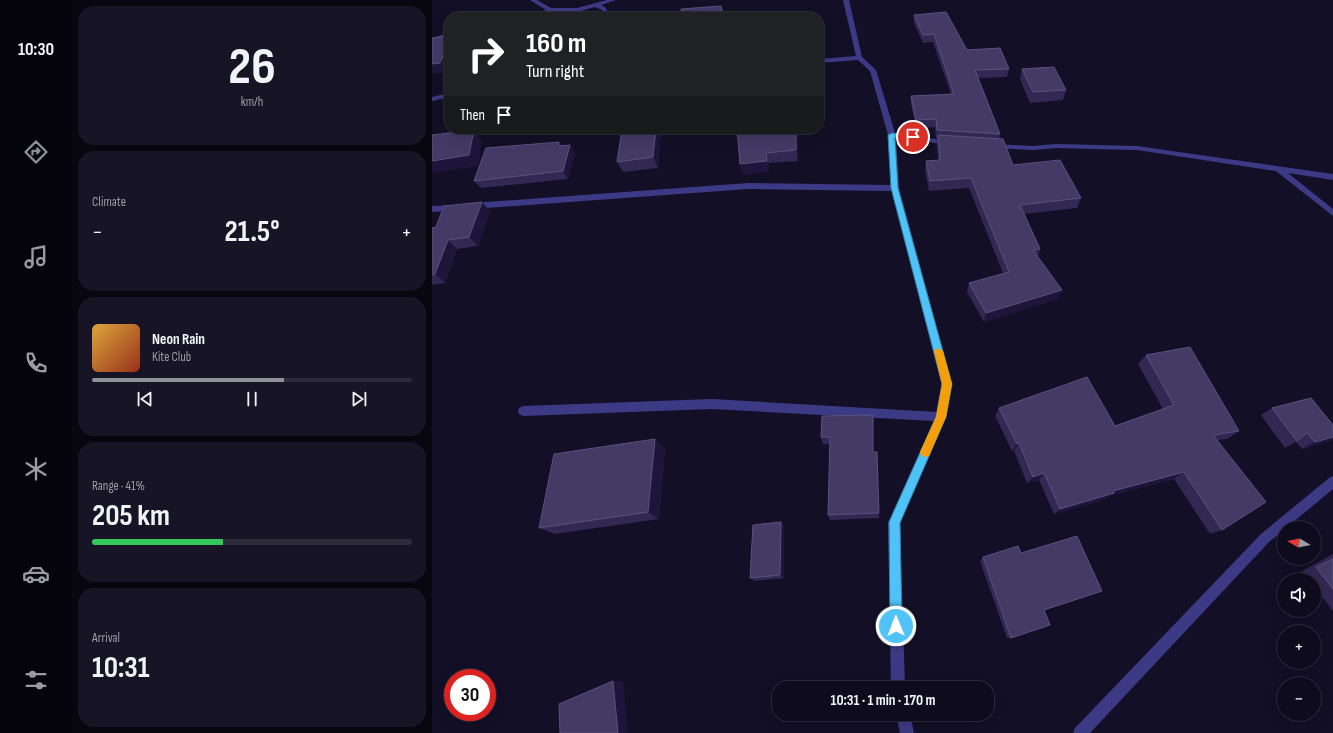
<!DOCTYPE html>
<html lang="en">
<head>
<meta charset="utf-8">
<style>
	:root { --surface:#0e0b1c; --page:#171425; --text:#f1f3f6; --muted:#9b9ba3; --line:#2e2b3b; --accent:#8c9099 }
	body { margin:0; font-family:"Sofia Sans Condensed",sans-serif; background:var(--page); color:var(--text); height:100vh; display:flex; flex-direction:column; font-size:15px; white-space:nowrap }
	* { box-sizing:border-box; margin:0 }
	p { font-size:13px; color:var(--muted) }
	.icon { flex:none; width:22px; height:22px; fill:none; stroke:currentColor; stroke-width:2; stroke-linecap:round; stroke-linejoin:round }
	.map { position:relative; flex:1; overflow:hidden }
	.side { display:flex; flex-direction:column; gap:6px; padding:6px; background:#08060f; width:360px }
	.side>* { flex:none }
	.banner { position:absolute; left:12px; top:12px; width:380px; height:122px; border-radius:16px; box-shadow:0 4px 16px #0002,0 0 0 1px var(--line); background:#202124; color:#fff; overflow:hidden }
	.needle { width:26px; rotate:280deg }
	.tools { position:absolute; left:845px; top:521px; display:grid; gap:8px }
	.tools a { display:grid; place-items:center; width:44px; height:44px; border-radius:50%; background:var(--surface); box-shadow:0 4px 16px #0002,0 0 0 1px var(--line); font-size:20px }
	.speed { position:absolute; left:12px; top:669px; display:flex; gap:8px; font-size:20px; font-weight:700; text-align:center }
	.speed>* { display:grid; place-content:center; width:52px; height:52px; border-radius:50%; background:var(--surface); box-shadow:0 4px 16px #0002,0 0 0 1px var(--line); line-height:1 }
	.speed .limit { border:6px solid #d22; background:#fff; color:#111 }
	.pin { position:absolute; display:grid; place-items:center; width:34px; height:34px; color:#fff; margin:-17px; border:2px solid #fff; border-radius:50%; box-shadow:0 1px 4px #0007 }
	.me { position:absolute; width:44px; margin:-22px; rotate:359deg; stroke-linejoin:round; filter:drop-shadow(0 0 3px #0008) }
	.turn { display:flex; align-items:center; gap:14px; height:84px; padding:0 16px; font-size:18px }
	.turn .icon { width:52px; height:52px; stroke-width:2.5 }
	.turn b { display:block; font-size:28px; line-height:34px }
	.then { display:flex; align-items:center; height:38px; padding:0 16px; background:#0003; gap:8px; font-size:15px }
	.big { font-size:30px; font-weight:700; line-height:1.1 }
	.side .card { flex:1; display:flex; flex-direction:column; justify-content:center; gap:6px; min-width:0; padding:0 14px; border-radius:16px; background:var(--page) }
	.side .dial { align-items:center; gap:0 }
	.dial b { font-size:52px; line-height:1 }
	.song { display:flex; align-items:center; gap:12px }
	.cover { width:48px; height:48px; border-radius:6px; background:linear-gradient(135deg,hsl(40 70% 55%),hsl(10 70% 35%)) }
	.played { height:4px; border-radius:2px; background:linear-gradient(90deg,var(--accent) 60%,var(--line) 60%) }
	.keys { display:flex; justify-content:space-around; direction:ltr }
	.heat { display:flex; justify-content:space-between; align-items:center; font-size:22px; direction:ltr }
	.charge { height:6px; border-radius:3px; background:linear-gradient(90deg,#34c759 41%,var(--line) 0) }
	.trip { position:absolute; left:340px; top:681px; width:222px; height:40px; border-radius:16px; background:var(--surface); box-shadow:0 4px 16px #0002,0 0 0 1px var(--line); font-weight:700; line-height:40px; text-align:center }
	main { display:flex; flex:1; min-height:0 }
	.menu { display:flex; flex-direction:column; width:72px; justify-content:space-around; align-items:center; background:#06040b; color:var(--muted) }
	.menu .icon { width:28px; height:28px }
	.menu .selected { color:var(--accent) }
	.menu b { font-size:18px; color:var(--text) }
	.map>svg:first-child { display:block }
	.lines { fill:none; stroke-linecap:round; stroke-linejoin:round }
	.minor { fill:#3d3a85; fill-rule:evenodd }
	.wall { fill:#312854 }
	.shaded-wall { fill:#1d163a }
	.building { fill:#433a66; stroke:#5a527e }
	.route { fill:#4fc3f7; stroke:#337fa1 }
	.slow { fill:#f59e0b }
</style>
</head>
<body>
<main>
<nav class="menu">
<b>10:30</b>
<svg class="icon selected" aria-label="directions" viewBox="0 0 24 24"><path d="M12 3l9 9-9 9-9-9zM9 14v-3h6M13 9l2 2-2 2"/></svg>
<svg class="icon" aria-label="music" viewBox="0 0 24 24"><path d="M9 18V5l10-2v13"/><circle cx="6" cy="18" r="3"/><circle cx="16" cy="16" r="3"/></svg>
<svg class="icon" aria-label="phone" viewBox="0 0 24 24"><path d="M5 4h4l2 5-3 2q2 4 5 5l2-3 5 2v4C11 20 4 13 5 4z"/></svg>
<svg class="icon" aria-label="climate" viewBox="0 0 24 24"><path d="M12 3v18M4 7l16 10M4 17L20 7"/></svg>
<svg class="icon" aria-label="car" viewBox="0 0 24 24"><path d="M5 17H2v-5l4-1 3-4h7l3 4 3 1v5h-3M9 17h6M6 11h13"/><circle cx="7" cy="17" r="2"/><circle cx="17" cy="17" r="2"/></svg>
<svg class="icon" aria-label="filters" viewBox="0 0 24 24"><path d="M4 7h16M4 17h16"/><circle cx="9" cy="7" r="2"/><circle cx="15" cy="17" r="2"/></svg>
</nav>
<section class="side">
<div class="card dial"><b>26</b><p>km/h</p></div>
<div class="card"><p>Climate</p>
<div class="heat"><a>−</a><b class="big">21.5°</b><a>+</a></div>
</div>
<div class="card">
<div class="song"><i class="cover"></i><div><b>Neon Rain</b><p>Kite Club</p></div></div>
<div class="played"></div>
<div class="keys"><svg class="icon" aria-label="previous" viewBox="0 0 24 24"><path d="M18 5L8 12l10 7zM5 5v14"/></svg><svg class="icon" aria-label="pause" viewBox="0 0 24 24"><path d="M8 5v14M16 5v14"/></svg><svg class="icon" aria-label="next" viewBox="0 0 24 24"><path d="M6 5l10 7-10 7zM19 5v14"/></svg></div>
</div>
<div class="card"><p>Range · 41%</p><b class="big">205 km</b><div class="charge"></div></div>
<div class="card"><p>Arrival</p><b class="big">10:31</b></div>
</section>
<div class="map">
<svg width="901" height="733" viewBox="0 0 901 733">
	<rect width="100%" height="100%" fill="#130f26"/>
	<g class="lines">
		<g class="minor">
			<polygon points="98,0 105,0 119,8 145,8 175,0 184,0 169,5 174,8 178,17 172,17 170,10 163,7 145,12 122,12 101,17 91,17 114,10"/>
			<polygon points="411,0 417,0 430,57 444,70 463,133 518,141 522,143 518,145 464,138 467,188 520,384 514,417 468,523 473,688 459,688 456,523 502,421 280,409 91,416 87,414 86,411 87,408 91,406 280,399 505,412 510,384 460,191 316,189 40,209 36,206 40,203 316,183 459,185 456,135 438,71 426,60 387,63 387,59 424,56"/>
			<polygon points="17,33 17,37 0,42 0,38"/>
			<polygon points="17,93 17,97 0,101 0,97"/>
			<polygon points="558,144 601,146 624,144 705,146 901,174 901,180 856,173 901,209 901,216 844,171 705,150 624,148 601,150 561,148 557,146"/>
			<polygon points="24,205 27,206 27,210 0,212 0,206"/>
			<polygon points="901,476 901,489 854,528 852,528 852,530 837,542 658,733 641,733 643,728 829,534 897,478"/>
			<polygon points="464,714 478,714 482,733 468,733"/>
		</g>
	</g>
	<g class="wall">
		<polygon points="482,15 535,50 577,69 575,77 546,78 568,134 567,139 581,165 649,198 645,208 592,214 608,249 606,256 626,299 552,322 535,292 537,283 571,273 537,188 497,191 493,171 494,161 506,160 505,145 505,138 504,138 503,127 484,129 479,104 479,96 519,94 501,42 491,43 482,23"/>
		<polygon points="590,69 634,90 631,100 598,103 588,79"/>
		<polygon points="229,129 226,168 191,172 185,162"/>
		<polygon points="305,129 365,129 366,161 336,163 337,171 311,175 308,164"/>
		<polygon points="127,142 129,146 138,145 143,153 136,179 49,188 42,181"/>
		<polygon points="58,211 46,246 25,249 13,283 0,285 0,228 4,227"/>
		<polygon points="714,355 807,431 795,439 785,440 790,530 778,534 742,479 680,495 674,499 622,514 607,480 595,483 582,451 580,451 563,416 567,408 683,426 731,409 706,364"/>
		<polygon points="840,408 901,425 901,439 895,442 870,449 864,442 853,448 829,415"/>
		<polygon points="390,416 441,452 445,452 447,518 398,520 396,515 398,444 391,444 389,437"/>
		<polygon points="223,439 233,449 227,519 123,534 107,528"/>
		<polygon points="349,522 352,526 352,578 323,581 318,578"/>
		<polygon points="901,554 901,611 882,586 882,580 877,580 870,571"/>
		<polygon points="551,557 612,610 579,638 575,638 548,561"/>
	</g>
	<g class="shaded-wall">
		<polygon points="17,41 17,67 15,72 0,74 0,64"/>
		<polygon points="224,129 229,129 226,168 221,157"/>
		<polygon points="364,129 365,129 366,161 364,150"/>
		<polygon points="42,130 50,141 46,166 0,173 0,161"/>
		<polygon points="138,145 143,153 136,179 131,171"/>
		<polygon points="334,153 337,171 311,175 308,164"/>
		<polygon points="50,202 58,211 46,246 37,237"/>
		<polygon points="16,240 25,249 13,283 3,274"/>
		<polygon points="630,290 626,299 552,322 554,313"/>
		<polygon points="901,437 901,439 895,442 870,449 883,442"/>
		<polygon points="223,439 233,449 227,519 216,512"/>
		<polygon points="587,443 582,451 580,451 585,444"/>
		<polygon points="752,472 742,479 680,495 674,499 622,514 628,509 681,491"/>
		<polygon points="612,473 607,480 595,483 601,477"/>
		<polygon points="349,522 352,526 352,578 348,575"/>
		<polygon points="181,681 191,681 196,733 186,733"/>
	</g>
	<g class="building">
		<polygon points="289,6 292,17 249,17 249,9"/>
		<polygon points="514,12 535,50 568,48 577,69 543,70 568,134 505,130 504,119 484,120 479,96 522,94 502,34 491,35 482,15"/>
		<polygon points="17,36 17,41 8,63 0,64 0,38"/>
		<polygon points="622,67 634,90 601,92 590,69"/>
		<polygon points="190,129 224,129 221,157 185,162"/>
		<polygon points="305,129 364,129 364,150 334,153 335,161 308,164"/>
		<polygon points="42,130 37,155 0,161 0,135"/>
		<polygon points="506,135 571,139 581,165 628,160 649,198 588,205 608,249 601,250 630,290 554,313 537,283 577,272 539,178 498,181 494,161 508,160"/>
		<polygon points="127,142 126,146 138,145 131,171 42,181 54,148"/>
		<polygon points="50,202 37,237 16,240 3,274 0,275 0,228 4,227 12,206"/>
		<polygon points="758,347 807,431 781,435 834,502 790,530 752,472 681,491 682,493 628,509 612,473 601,477 587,443 585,444 567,408 655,377 683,426 742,405 714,355"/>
		<polygon points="879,398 901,425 901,437 883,442 875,433 865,441 840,408"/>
		<polygon points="441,415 441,452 445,452 447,513 396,515 398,437 389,437 390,416"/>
		<polygon points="223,439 216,512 107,528 122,454"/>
		<polygon points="349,522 348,575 318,578 321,525"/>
		<polygon points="645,536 670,591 612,610 618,625 579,638 551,557 586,546 589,553"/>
		<polygon points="901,559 901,589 884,567"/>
		<polygon points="181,681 186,733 128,733 127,704"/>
	</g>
	<polygon class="route" points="460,133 481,135 484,137 481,139 463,138 466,188 520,384 514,417 468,523 470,626 469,630 464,632 460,630 458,626 457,522 504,417 510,384 459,188 456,135"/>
	<polygon class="slow" points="506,348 511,351 520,384 514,417 497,456 493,457 490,456 488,452 504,417 510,384 502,351"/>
</svg>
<div class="tools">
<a><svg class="needle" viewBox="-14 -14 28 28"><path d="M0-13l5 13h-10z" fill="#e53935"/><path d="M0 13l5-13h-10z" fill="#9b9ba3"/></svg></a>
<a><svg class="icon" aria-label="sound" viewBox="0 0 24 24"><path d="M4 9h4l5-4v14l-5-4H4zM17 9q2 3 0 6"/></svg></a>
<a>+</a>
<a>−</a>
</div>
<div class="speed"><div class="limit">30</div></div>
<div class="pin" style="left:481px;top:137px;background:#d93025"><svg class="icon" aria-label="arrive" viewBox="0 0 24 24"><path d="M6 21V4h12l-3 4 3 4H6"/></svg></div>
<svg class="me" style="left:464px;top:626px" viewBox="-20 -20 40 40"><circle r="17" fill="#4fc3f7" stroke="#fff" stroke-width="3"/><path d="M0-11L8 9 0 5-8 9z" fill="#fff"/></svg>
<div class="trip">10:31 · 1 min · 170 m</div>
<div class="banner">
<div class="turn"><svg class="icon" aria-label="right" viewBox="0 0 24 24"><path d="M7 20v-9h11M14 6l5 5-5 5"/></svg><div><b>160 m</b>Turn right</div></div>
<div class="then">Then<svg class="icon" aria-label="arrive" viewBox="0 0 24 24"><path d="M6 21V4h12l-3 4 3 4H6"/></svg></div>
</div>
</div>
</main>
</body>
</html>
